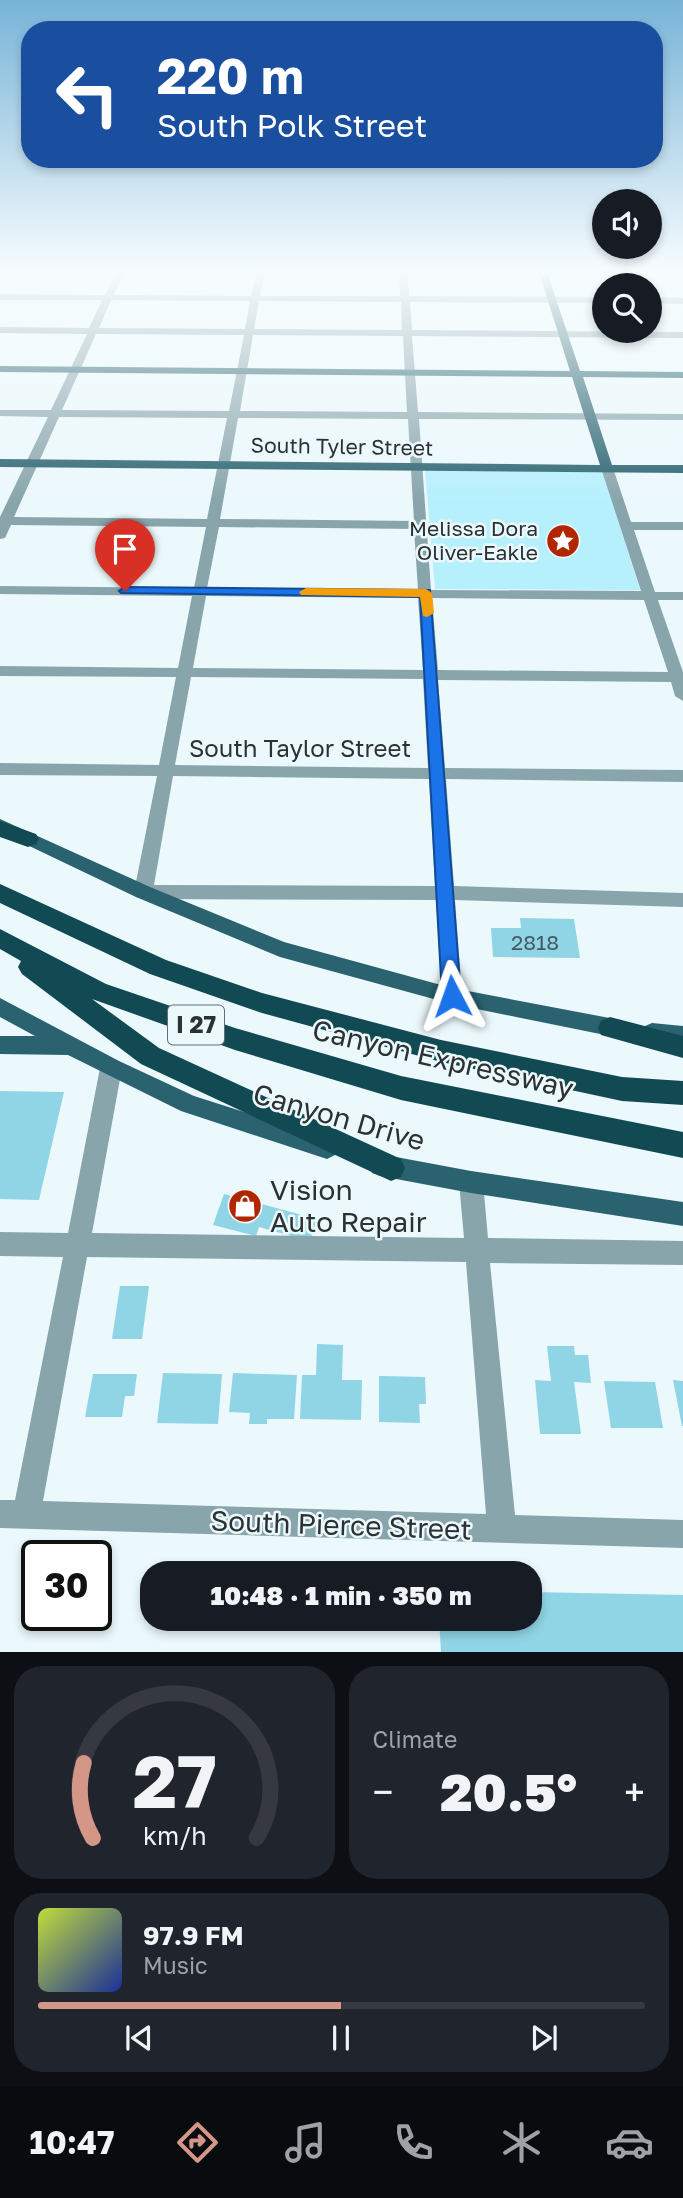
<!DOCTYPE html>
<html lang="en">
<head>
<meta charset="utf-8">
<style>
	:root { --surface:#171b24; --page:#20242c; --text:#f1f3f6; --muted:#9ea1a6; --line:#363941; --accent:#d49687 }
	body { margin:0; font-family:"Golos Text",sans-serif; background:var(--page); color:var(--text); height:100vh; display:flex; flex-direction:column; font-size:26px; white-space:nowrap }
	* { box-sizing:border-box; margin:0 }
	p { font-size:23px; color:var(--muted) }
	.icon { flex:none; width:38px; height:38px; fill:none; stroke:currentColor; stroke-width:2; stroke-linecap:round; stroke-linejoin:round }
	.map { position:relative; height:1652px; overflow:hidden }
	.drawer { display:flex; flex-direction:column; gap:14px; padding:14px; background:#0d0f14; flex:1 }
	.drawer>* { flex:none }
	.guide { position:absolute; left:21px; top:21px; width:642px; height:147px; border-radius:28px; box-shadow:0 4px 10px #0003; background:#1a4fa0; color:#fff; overflow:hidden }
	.fabs { position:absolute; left:592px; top:189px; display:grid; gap:14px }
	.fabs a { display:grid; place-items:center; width:70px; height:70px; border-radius:50%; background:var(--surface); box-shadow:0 4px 10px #0003; font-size:35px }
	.speed { position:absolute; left:21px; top:1540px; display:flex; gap:14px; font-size:35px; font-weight:700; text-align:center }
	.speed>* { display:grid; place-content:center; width:91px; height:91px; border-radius:50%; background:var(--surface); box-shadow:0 4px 10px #0003; line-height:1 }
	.speed .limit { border:4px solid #111; border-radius:10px; background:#fff; color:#111 }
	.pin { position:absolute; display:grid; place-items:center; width:60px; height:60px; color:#fff; margin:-72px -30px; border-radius:50% 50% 50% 0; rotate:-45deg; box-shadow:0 0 7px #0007 }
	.pin .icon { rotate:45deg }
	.me { position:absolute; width:77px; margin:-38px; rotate:356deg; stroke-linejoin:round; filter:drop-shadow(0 0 5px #0008) }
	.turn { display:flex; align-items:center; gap:24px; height:147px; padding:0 21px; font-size:32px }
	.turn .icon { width:91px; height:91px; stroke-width:2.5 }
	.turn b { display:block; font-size:49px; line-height:60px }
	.big { font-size:52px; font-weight:800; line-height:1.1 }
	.drawer .card { flex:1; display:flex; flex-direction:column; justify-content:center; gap:10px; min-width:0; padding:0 24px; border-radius:28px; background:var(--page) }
	.drawer .dial { align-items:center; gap:0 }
	.dial svg { height:182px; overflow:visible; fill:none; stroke:var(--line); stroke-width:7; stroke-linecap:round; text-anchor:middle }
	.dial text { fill:var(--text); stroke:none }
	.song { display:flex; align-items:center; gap:21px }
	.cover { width:84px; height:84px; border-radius:10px; background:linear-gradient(135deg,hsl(70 70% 55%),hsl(230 70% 35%)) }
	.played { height:7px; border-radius:4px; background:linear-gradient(90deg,var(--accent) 50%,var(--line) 50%) }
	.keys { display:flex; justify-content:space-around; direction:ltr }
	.heat { display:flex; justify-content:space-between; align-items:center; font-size:38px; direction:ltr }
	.drawer .tiles { flex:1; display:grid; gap:14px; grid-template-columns:1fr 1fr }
	.card:last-child { grid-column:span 2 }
	.trip { position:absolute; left:140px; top:1561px; width:402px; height:70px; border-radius:28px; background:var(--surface); box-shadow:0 4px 10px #0003; font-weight:800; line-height:70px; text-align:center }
	.tabs { display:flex; height:112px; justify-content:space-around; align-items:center; background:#090b0e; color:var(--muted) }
	.tabs .icon { width:49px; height:49px }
	.tabs .active { color:var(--accent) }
	.tabs b { font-size:32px; color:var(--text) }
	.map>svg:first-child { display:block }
	.green { fill:#b7f0fd }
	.building { fill:#90d5e5 }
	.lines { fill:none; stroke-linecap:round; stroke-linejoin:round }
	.minor { fill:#89a5ac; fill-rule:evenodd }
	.major { fill:#2a636f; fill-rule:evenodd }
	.highway { fill:#124a54; fill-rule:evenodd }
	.route { fill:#1a73e8; stroke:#114b97; stroke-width:2 }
	.slow { fill:#f59e0b }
	.labels { text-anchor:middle; stroke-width:5; stroke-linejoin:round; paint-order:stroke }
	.far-street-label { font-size:21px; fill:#2c3133; stroke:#ebf8fc }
	.far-poi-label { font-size:21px; fill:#2c3133; stroke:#ebf8fc; text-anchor:end }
	.number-label { font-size:21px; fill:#455a60 }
	.shield { fill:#ebf8fc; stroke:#656d6f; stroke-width:2 }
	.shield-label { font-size:23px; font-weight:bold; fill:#2c3133 }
	.street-label { font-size:24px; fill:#2c3133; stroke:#ebf8fc }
	.near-street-label { font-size:28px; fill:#2c3133; stroke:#ebf8fc }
	.near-poi-label { font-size:28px; fill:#2c3133; stroke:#ebf8fc; text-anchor:start }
</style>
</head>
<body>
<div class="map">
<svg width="683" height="1652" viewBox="0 0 683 1652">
	<rect width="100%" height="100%" fill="#ebf8fc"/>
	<polygon class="green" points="425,470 603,472 640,590 435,589"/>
	<g class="building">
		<polygon points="520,918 574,919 580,958 493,957 491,928 521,928"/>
		<polygon points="0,1091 64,1092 39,1200 0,1199"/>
		<polygon points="224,1194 317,1219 310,1241 259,1227 256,1236 213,1225"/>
		<polygon points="120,1286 149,1286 142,1339 112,1339"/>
		<polygon points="317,1344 343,1345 342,1380 362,1380 361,1420 300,1419 302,1375 316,1375"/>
		<polygon points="547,1346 574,1346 575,1355 588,1355 591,1383 574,1382 581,1434 540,1434 535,1380 551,1381"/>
		<polygon points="163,1373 222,1374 218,1424 157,1423"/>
		<polygon points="233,1373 297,1375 294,1419 267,1419 267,1424 249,1424 250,1413 229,1412"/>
		<polygon points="93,1374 137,1374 134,1396 125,1396 122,1417 85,1417"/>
		<polygon points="379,1376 425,1377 426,1404 419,1404 420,1423 379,1422"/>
		<polygon points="673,1380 683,1381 683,1426 682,1426"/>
		<polygon points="604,1381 655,1382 663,1428 611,1428"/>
		<polygon points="530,1592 683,1595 683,1652 441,1652 439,1619 530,1619"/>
	</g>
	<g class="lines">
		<g class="minor">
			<path d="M117 269H125L114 295 251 296 257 269H265L260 296H400L399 269H407L409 296 604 297V303L410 302 412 330 683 332V338L412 336 418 412 683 414V420L419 419 431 590 641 591 601 468 603 466 613 468 631 522H683V530H634L655 592H683V600H658L683 672V701L675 696 671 682 438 680 445 768 683 770V782L446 779 454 886 683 893V907L455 900 462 996 459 1002 452 1004 445 1002 442 996 436 900 143 899 136 897 134 892 157 776 0 775V763L159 765 176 677 0 676V666L178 668 192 596 0 594V586L194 588 206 527 11 525 5 538 0 539V517L48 417 0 416V410H51L87 334 0 333V327L89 328 102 300H0V294L105 295ZM111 300 250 301 245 329 99 328ZM259 301 401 302 402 330 254 329ZM96 334 244 335 229 411 62 410ZM253 335 403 336 407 412 240 411ZM59 417 227 418 207 519 14 517ZM238 418 408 419 414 521 220 519ZM219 527 414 529 418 590 207 588ZM206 596 418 598 423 670 193 668ZM432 598 644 600 668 672 438 670ZM191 677 423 679 428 768 175 765ZM173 776 429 779 435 886 154 885Z"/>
			<polygon points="521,269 683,269 683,273 525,272"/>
			<polygon points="649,297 683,298 683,304 649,303"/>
			<path d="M111 1059 119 1061 122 1068 92 1233 464 1238 459 1182 463 1174 471 1171 479 1174 483 1182 488 1238 683 1241V1265L490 1263 515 1515 683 1520V1548L0 1528V1500H15L63 1257 0 1256V1232L68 1233 100 1068 103 1061ZM87 1257 466 1262 486 1514 43 1501Z"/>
		</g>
		<g class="major">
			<polygon points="538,269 546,269 580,371 683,372 683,378 583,377 612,465 683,465 683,473 0,467 0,459 600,465 572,377 0,372 0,366 570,371"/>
			<polygon points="0,819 150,887 284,942 452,988 620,1020 627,1023 630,1029 627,1035 620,1038 452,1004 280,957 136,897 0,832"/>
			<polygon points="0,998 119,1061 194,1096 335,1141 338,1148 335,1155 327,1159 181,1111 68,1055 0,1054 0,1036 35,1036 0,1017"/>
			<polygon points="652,1023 683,1026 683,1044 645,1038 642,1032 645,1026"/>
			<polygon points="380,1154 471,1171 683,1202 683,1226 471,1193 380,1176 372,1173 369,1165 372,1157"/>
		</g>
		<g class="highway">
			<polygon points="0,821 36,834 39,839 36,844 28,847 0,837"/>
			<polygon points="0,884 166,960 262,993 441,1040 622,1077 683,1081 683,1105 622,1101 441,1062 262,1013 150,974 0,903"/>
			<polygon points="0,929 106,984 235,1028 401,1076 683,1132 683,1158 401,1100 235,1050 92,999 159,1048 401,1159 405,1168 401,1177 391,1181 141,1064 22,974 18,967 21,961 0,949"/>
			<polygon points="610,1017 683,1036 683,1058 601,1035 598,1028 601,1021"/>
		</g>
	</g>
	<linearGradient id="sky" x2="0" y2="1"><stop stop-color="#77b3d8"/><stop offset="0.54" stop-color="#f6fcfe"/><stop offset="1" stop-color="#f6fcfe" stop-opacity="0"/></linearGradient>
	<rect width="683" height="501" fill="url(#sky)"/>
	<polygon class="route" points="125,587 430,590 461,996 458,1001 452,1003 445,1001 442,996 420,597 121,593 119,591"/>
	<polygon class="slow" points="306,588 426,589 432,593 434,613 427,617 423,616 420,597 301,595 299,592"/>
	<defs>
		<g id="sight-disc" transform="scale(1.75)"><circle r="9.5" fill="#b12500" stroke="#ebf8fc"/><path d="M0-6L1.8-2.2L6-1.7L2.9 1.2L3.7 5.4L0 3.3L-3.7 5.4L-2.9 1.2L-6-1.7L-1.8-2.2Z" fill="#fff"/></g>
		<g id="shop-disc" transform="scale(1.75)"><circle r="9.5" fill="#b12500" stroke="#ebf8fc"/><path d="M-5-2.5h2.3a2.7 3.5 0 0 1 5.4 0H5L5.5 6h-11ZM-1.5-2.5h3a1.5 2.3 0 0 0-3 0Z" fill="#fff"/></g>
	</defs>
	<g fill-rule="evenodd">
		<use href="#sight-disc" x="563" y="541"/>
		<use href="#shop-disc" x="245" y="1206"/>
	</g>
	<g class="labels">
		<g class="far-street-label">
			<text transform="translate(342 447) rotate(1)" y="7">South Tyler Street</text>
		</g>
		<g class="far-poi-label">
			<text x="538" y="536">Melissa Dora<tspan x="538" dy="24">Oliver-Eakle</tspan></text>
		</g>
		<g class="number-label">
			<text x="535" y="950">2818</text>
		</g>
		<rect class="shield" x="168" y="1005.5" width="56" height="39" rx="5"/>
		<g class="shield-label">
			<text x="196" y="1033">I 27</text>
		</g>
		<g class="street-label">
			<text x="300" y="757">South Taylor Street</text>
		</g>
		<g class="near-street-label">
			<text transform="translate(443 1059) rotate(13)" y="10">Canyon Expressway</text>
			<text transform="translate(339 1117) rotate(16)" y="10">Canyon Drive</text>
			<text transform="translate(341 1525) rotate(2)" y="10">South Pierce Street</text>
		</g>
		<g class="near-poi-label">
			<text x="270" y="1200">Vision<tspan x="270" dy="32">Auto Repair</tspan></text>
		</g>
	</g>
</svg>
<div class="fabs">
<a><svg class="icon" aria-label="sound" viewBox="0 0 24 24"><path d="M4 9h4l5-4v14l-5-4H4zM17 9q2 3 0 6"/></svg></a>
<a><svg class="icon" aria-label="search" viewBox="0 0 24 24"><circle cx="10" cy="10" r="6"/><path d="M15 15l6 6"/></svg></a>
</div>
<div class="speed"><div class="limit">30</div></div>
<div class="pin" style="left:125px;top:591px;background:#d93025"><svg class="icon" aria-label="arrive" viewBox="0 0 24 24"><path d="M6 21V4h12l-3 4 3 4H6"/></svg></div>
<svg class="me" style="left:452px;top:996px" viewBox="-20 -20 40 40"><path d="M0-17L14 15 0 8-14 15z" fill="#1a73e8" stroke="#fff" stroke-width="4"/></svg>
<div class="trip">10:48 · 1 min · 350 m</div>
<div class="guide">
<div class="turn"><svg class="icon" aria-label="left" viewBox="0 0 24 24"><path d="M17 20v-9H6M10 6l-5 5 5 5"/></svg><div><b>220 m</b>South Polk Street</div></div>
</div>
</div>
<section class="drawer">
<div class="tiles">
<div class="card dial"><svg viewBox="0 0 100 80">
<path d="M14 69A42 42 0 1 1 86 69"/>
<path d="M14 69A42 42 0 0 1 10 36" stroke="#d49687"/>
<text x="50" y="56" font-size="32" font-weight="700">27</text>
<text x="50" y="72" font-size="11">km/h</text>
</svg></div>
<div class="card"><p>Climate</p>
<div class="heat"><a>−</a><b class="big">20.5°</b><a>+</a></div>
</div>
<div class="card">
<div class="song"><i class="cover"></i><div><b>97.9 FM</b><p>Music</p></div></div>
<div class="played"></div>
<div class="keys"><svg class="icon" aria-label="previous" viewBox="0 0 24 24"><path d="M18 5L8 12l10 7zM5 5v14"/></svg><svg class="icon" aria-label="pause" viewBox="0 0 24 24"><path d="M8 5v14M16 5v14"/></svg><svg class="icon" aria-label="next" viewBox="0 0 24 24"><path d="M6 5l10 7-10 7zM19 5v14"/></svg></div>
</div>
</div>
</section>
<nav class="tabs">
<b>10:47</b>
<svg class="icon active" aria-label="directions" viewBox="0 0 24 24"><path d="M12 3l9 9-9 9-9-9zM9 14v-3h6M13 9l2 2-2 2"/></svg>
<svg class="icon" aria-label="music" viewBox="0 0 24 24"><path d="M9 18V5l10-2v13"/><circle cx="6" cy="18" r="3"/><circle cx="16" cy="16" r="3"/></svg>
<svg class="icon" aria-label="phone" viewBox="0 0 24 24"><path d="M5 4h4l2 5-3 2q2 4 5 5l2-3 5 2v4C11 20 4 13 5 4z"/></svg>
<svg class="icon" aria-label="climate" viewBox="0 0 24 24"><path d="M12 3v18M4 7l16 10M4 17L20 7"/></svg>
<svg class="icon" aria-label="car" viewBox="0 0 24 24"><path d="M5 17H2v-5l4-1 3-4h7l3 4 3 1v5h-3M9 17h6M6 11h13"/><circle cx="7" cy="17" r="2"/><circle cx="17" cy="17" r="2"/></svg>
</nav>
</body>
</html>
